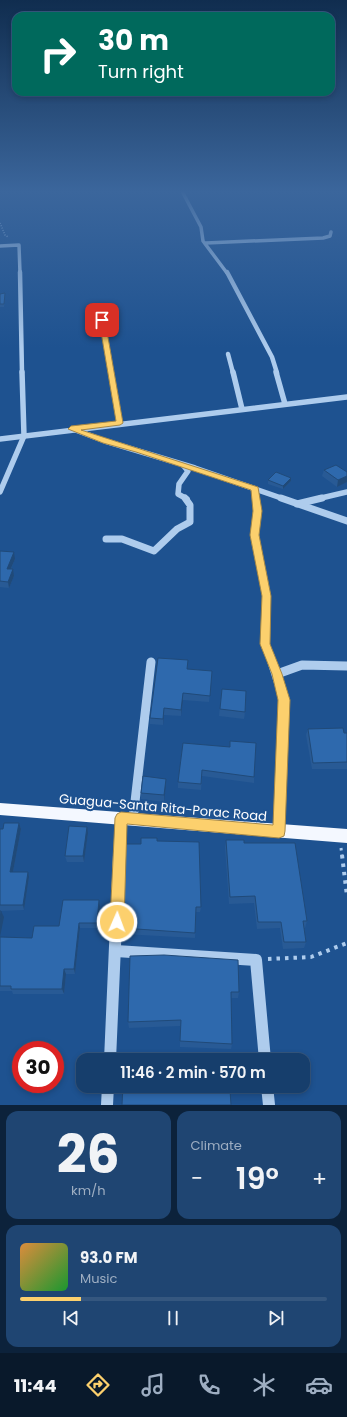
<!DOCTYPE html>
<html lang="en">
<head>
<meta charset="utf-8">
<style>
	:root { --surface:#163e6c; --page:#1f4572; --text:#f1f3f6; --muted:#9eaec2; --line:#35577f; --accent:#fcd06d }
	body { margin:0; font-family:Poppins,sans-serif; background:var(--page); color:var(--text); height:100vh; display:flex; flex-direction:column; font-size:15px; white-space:nowrap }
	* { box-sizing:border-box; margin:0 }
	p { font-size:13px; color:var(--muted) }
	.icon { flex:none; width:22px; height:22px; fill:none; stroke:currentColor; stroke-width:2; stroke-linecap:round; stroke-linejoin:round }
	.map { position:relative; height:1105px; overflow:hidden }
	.sheet { display:flex; flex-direction:column; gap:6px; padding:6px; background:#0c223b; flex:1 }
	.sheet>* { flex:none }
	.top-card { position:absolute; left:12px; top:12px; width:323px; height:84px; border-radius:12px; box-shadow:0 2px 6px #0003,0 0 0 1px var(--line); background:#00695c; color:#fff; overflow:hidden }
	.speed { position:absolute; left:12px; top:1041px; display:flex; gap:8px; font-size:20px; font-weight:700; text-align:center }
	.speed>* { display:grid; place-content:center; width:52px; height:52px; border-radius:50%; background:var(--surface); box-shadow:0 2px 6px #0003,0 0 0 1px var(--line); line-height:1 }
	.speed .limit { border:6px solid #d22; background:#fff; color:#111 }
	.pin { position:absolute; display:grid; place-items:center; width:34px; height:34px; color:#fff; margin:-17px; border-radius:8px; box-shadow:0 2px 6px #0006 }
	.me { position:absolute; width:44px; margin:-22px; rotate:2deg; stroke-linejoin:round; filter:drop-shadow(0 0 3px #0008) }
	.turn { display:flex; align-items:center; gap:14px; height:84px; padding:0 20px; font-size:18px }
	.turn .icon { width:52px; height:52px; stroke-width:2.5 }
	.turn b { display:block; font-size:28px; line-height:34px }
	.big { font-size:30px; font-weight:600; line-height:1.1 }
	.sheet .widget { flex:1; display:flex; flex-direction:column; justify-content:center; gap:6px; min-width:0; padding:0 14px; border-radius:12px; background:var(--page) }
	.sheet .dial { align-items:center; gap:0 }
	.dial b { font-size:52px; line-height:1 }
	.song { display:flex; align-items:center; gap:12px }
	.cover { width:48px; height:48px; border-radius:6px; background:linear-gradient(135deg,hsl(30 70% 55%),hsl(130 70% 35%)) }
	.played { height:4px; border-radius:2px; background:linear-gradient(90deg,var(--accent) 20%,var(--line) 20%) }
	.keys { display:flex; justify-content:space-around; direction:ltr }
	.heat { display:flex; justify-content:space-between; align-items:center; font-size:22px; direction:ltr }
	.sheet .tiles { flex:1; display:grid; gap:6px; grid-template-columns:1fr 1fr }
	.widget:last-child { grid-column:span 2 }
	.trip { position:absolute; left:76px; top:1053px; width:234px; height:40px; border-radius:12px; background:var(--surface); box-shadow:0 2px 6px #0003,0 0 0 1px var(--line); font-weight:600; line-height:40px; text-align:center }
	.tab-bar { display:flex; height:64px; justify-content:space-around; align-items:center; background:#09192b; color:var(--muted) }
	.tab-bar .icon { width:28px; height:28px }
	.tab-bar .selected { color:var(--accent) }
	.tab-bar b { font-size:18px; color:var(--text) }
	.map>svg:first-child { display:block }
	.lines { fill:none; stroke-linecap:round; stroke-linejoin:round }
	.path-far2 { stroke:#aecced; stroke-width:1.5; stroke-dasharray:1 1.5; stroke-linecap:butt }
	.path-far1 { stroke:#aecced; stroke-width:3; stroke-dasharray:2.5 4; stroke-linecap:butt }
	.path { stroke:#aecced; stroke-width:4; stroke-dasharray:3.5 5; stroke-linecap:butt }
	.minor-far5 { stroke:#aecced; stroke-width:3.5 }
	.minor-far4 { stroke:#aecced; stroke-width:4.5 }
	.minor-far3 { stroke:#aecced; stroke-width:5.5 }
	.minor-far2 { stroke:#aecced; stroke-width:7 }
	.minor-far1 { stroke:#aecced; stroke-width:9 }
	.minor { stroke:#aecced; stroke-width:12 }
	.major { fill:#f4f8ff; fill-rule:evenodd }
	.wall { fill:#285a95 }
	.shaded-wall { fill:#204a79 }
	.building { fill:#2e69ad; stroke:#204a79 }
	.route { fill:#fcd06d; stroke:#a48747 }
	.labels { text-anchor:middle; stroke-width:4; stroke-linejoin:round; paint-order:stroke }
	.near-street-label { font-size:13px; fill:#fff; stroke:#1e5290 }
</style>
</head>
<body>
<div class="map">
<svg width="347" height="1105" viewBox="0 0 347 1105">
	<rect width="100%" height="100%" fill="#1e5290"/>
	<g class="lines">
		<polyline class="path-far2" points="0,223 5,235 8,237"/>
		<polyline class="path-far1" points="341,848 342,856"/>
		<g class="path">
			<polyline points="342,855 347,896"/>
			<polyline points="268,959 311,957 347,943"/>
		</g>
		<g class="minor-far5">
			<polyline points="183,193 201,227 203,241 227,273"/>
			<polyline points="206,243 323,238 330,236 331,232"/>
			<polyline points="0,246 19,245 20,273"/>
		</g>
		<g class="minor-far4">
			<polyline points="20,272 22,373"/>
			<polyline points="227,272 272,357 277,373"/>
			<polyline points="99,306 111,373"/>
			<polyline points="228,354 233,373"/>
		</g>
		<g class="minor-far3">
			<polyline points="111,372 120,423"/>
			<polyline points="233,372 242,409"/>
			<polyline points="276,372 285,404"/>
			<polyline points="73,429 105,441 195,468 284,499"/>
			<polyline points="0,439 347,397"/>
			<polyline points="183,465 188,471 179,484 178,494 187,499"/>
			<polyline points="255,489 256,499"/>
			<polyline points="0,492 24,436 22,372"/>
			<polyline points="317,499 347,492"/>
		</g>
		<g class="minor-far2">
			<polyline points="256,498 257,511 254,535 266,596 265,644 270,657"/>
			<polyline points="281,498 347,521"/>
			<polyline points="297,504 322,498"/>
			<polyline points="106,539 122,539 154,551 177,529 190,522 190,505 185,498"/>
		</g>
		<g class="minor-far1">
			<polyline points="270,656 284,700 279,831"/>
			<polyline points="277,674 302,665 347,666"/>
			<polyline points="133,819 151,662"/>
			<polyline points="119,856 121,818"/>
		</g>
		<g class="minor">
			<polyline points="116,951 256,960 265,1060"/>
			<polyline points="110,1060 119,855"/>
			<polyline points="267,1086 269,1105"/>
			<polyline points="107,1105 108,1086"/>
		</g>
		<polygon class="major" points="0,803 347,829 347,843 0,815"/>
	</g>
	<g class="wall">
		<polygon points="0,294 5,296 4,307 0,307"/>
		<polygon points="324,470 347,472 347,482 337,487 322,476"/>
		<polygon points="291,478 291,481 283,489 268,484 268,480"/>
		<polygon points="0,551 15,559 11,569 14,576 9,588 0,587"/>
		<polygon points="188,669 212,671 209,702 183,700 181,716 164,715 163,725 150,724 150,718"/>
		<polygon points="222,689 245,712 244,719 219,716"/>
		<polygon points="308,729 347,733 347,769 312,769 306,735"/>
		<polygon points="183,743 254,777 254,783 202,776 201,790 178,788 178,782"/>
		<polygon points="166,785 164,802 141,799 141,793"/>
		<polygon points="19,823 21,829 13,872 29,877 24,910 0,911 0,829 3,829"/>
		<polygon points="88,833 84,862 67,862 65,856"/>
		<polygon points="226,840 244,843 307,921 305,928 304,928 306,942 304,948 283,949 280,928 257,929 254,903 229,904 225,847"/>
		<polygon points="157,841 201,907 200,912 196,912 195,938 123,934 122,928 141,844"/>
		<polygon points="100,906 98,928 80,928 75,974 66,974 64,994 13,994 12,991 0,991 0,937 32,938 59,926"/>
		<polygon points="130,956 239,992 238,998 231,998 232,1044 231,1049 180,1047 180,1026 129,1028 128,1022"/>
	</g>
	<g class="shaded-wall">
		<polygon points="347,476 347,482 337,487 338,480"/>
		<polygon points="291,478 291,481 283,489 283,486"/>
		<polygon points="14,552 15,559 8,575 7,569"/>
		<polygon points="13,569 14,576 9,588 8,582"/>
		<polygon points="183,693 183,700 181,716 181,710"/>
		<polygon points="164,708 164,715 163,725 163,719"/>
		<polygon points="166,779 166,785 164,802 164,795"/>
		<polygon points="19,823 21,829 12,877 10,872"/>
		<polygon points="87,827 88,833 84,862 83,856"/>
		<polygon points="28,872 29,877 24,910 23,905"/>
		<polygon points="99,900 100,906 98,928 97,923"/>
		<polygon points="1,911 4,917 0,937 0,919"/>
		<polygon points="79,923 80,928 75,974 74,969"/>
		<polygon points="64,969 66,974 64,994 62,989"/>
	</g>
	<g class="building">
		<polygon points="5,293 4,304 0,304 0,294"/>
		<polygon points="336,465 347,472 347,476 338,480 324,470"/>
		<polygon points="276,472 291,478 283,486 268,480"/>
		<polygon points="0,551 14,552 7,569 13,569 8,582 0,581"/>
		<polygon points="158,658 188,660 187,669 212,671 210,696 183,693 181,710 164,708 163,719 150,718"/>
		<polygon points="222,689 246,691 245,712 220,709"/>
		<polygon points="343,728 344,733 347,733 347,762 313,763 308,729"/>
		<polygon points="230,741 256,743 254,777 202,770 201,784 178,782 183,743 230,747"/>
		<polygon points="143,776 166,779 164,795 141,793"/>
		<polygon points="4,823 19,823 10,872 28,872 23,905 0,905 0,829 3,829"/>
		<polygon points="69,826 87,827 83,856 65,856"/>
		<polygon points="141,838 157,838 157,841 199,842 201,907 196,907 195,933 122,928 126,844 141,844"/>
		<polygon points="226,840 244,840 244,843 295,843 307,921 303,921 306,942 284,942 281,922 258,922 255,896 230,897"/>
		<polygon points="63,900 99,900 97,923 79,923 74,969 64,969 62,989 11,989 11,986 0,986 0,937 32,938 34,926 59,926"/>
		<polygon points="0,911 1,911 0,919"/>
		<polygon points="164,955 238,960 239,992 231,992 232,1044 180,1041 181,1020 128,1022 130,956"/>
		<rect x="124" y="1059" width="53" height="1"/>
		<polygon points="123,1086 177,1086 177,1090 230,1090 231,1105 122,1105"/>
	</g>
	<linearGradient id="sky" x2="0" y2="1"><stop stop-color="#102d4f"/><stop offset="0.55" stop-color="#3b669c"/><stop offset="1" stop-color="#3b669c" stop-opacity="0"/></linearGradient>
	<rect width="347" height="348" fill="url(#sky)"/>
	<polygon class="route" points="102,319 105,320 123,423 120,425 81,430 258,487 262,511 259,535 271,596 270,644 282,674 290,700 285,831 284,836 279,838 127,824 124,922 122,927 117,929 112,927 110,922 115,818 117,814 121,812 273,825 278,700 272,674 260,644 262,596 250,535 253,511 251,490 136,452 103,443 68,429 71,426 116,421 99,320"/>
	<g class="labels">
		<g class="near-street-label">
			<text transform="translate(163 807) rotate(5)" y="5">Guagua-Santa Rita-Porac Road</text>
		</g>
	</g>
</svg>
<div class="speed"><div class="limit">30</div></div>
<div class="pin" style="left:102px;top:320px;background:#d93025"><svg class="icon" aria-label="arrive" viewBox="0 0 24 24"><path d="M6 21V4h12l-3 4 3 4H6"/></svg></div>
<svg class="me" style="left:117px;top:922px" viewBox="-20 -20 40 40"><circle r="17" fill="#fcd06d" stroke="#fff" stroke-width="3"/><path d="M0-11L8 9 0 5-8 9z" fill="#fff"/></svg>
<div class="trip">11:46 · 2 min · 570 m</div>
<div class="top-card">
<div class="turn"><svg class="icon" aria-label="right" viewBox="0 0 24 24"><path d="M7 20v-9h11M14 6l5 5-5 5"/></svg><div><b>30 m</b>Turn right</div></div>
</div>
</div>
<section class="sheet">
<div class="tiles">
<div class="widget dial"><b>26</b><p>km/h</p></div>
<div class="widget"><p>Climate</p>
<div class="heat"><a>−</a><b class="big">19°</b><a>+</a></div>
</div>
<div class="widget">
<div class="song"><i class="cover"></i><div><b>93.0 FM</b><p>Music</p></div></div>
<div class="played"></div>
<div class="keys"><svg class="icon" aria-label="previous" viewBox="0 0 24 24"><path d="M18 5L8 12l10 7zM5 5v14"/></svg><svg class="icon" aria-label="pause" viewBox="0 0 24 24"><path d="M8 5v14M16 5v14"/></svg><svg class="icon" aria-label="next" viewBox="0 0 24 24"><path d="M6 5l10 7-10 7zM19 5v14"/></svg></div>
</div>
</div>
</section>
<nav class="tab-bar">
<b>11:44</b>
<svg class="icon selected" aria-label="directions" viewBox="0 0 24 24"><path d="M12 3l9 9-9 9-9-9zM9 14v-3h6M13 9l2 2-2 2"/></svg>
<svg class="icon" aria-label="music" viewBox="0 0 24 24"><path d="M9 18V5l10-2v13"/><circle cx="6" cy="18" r="3"/><circle cx="16" cy="16" r="3"/></svg>
<svg class="icon" aria-label="phone" viewBox="0 0 24 24"><path d="M5 4h4l2 5-3 2q2 4 5 5l2-3 5 2v4C11 20 4 13 5 4z"/></svg>
<svg class="icon" aria-label="climate" viewBox="0 0 24 24"><path d="M12 3v18M4 7l16 10M4 17L20 7"/></svg>
<svg class="icon" aria-label="car" viewBox="0 0 24 24"><path d="M5 17H2v-5l4-1 3-4h7l3 4 3 1v5h-3M9 17h6M6 11h13"/><circle cx="7" cy="17" r="2"/><circle cx="17" cy="17" r="2"/></svg>
</nav>
</body>
</html>
